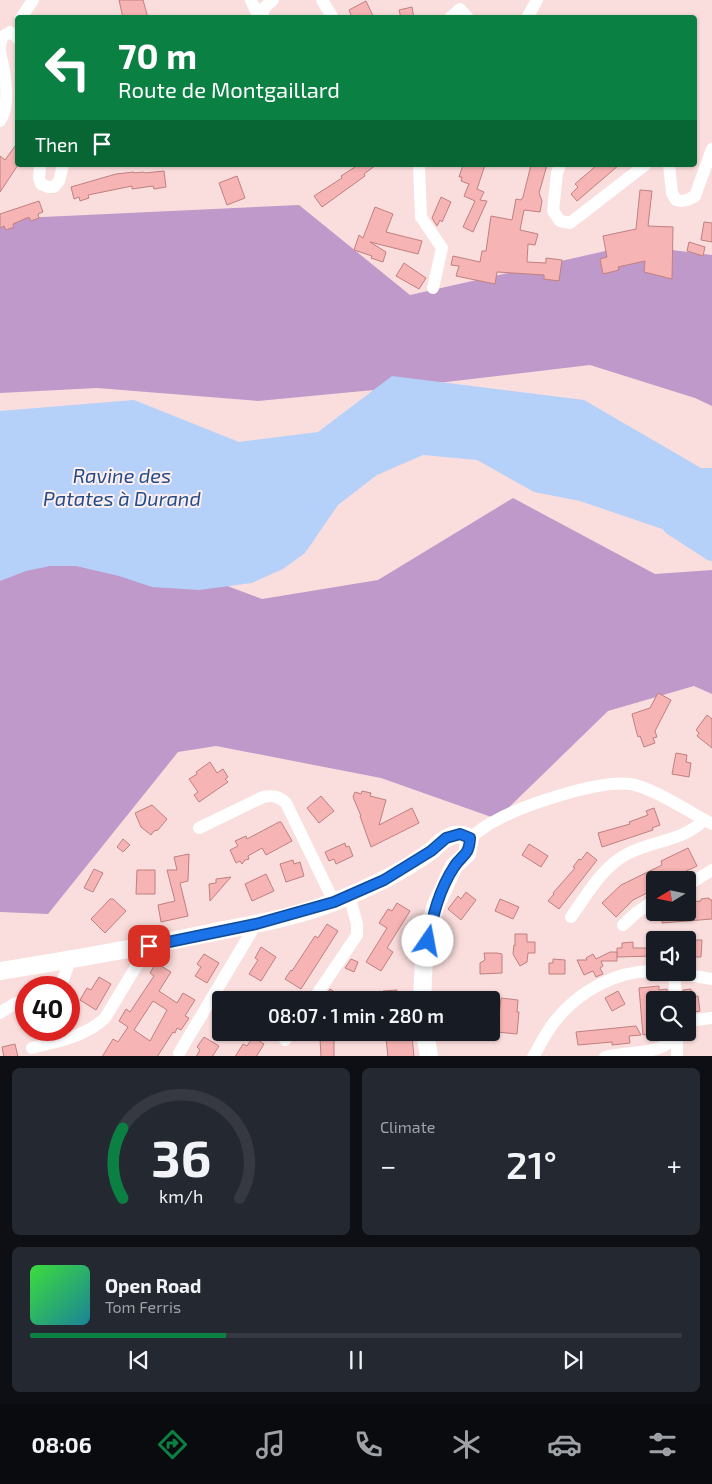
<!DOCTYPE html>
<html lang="en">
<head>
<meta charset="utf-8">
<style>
	:root { --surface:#171b24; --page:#242831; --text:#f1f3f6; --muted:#9ea1a6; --line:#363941; --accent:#0b8043 }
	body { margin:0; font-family:"Exo 2",sans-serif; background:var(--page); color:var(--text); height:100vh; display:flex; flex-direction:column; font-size:19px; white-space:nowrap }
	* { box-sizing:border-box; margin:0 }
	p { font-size:16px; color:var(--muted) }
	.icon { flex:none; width:28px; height:28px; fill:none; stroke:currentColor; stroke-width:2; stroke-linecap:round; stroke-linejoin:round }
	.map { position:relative; height:1056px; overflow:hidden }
	.panel { display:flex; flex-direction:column; gap:12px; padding:12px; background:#0d0f14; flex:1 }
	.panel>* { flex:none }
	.hud { position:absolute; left:15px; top:15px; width:682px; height:152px; border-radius:5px; box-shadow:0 1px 4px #0004; background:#0b8043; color:#fff; overflow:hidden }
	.needle { width:32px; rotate:260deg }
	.fabs { position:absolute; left:646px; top:871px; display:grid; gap:10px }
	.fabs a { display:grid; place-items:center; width:50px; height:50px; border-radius:5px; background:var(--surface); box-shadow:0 1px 4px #0004; font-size:25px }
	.speed { position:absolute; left:15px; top:976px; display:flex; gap:10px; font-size:25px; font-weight:700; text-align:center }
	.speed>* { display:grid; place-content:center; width:65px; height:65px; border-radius:50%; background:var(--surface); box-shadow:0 1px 4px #0004; line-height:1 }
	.speed .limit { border:8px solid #d22; background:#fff; color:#111 }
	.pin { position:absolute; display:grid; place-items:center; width:42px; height:42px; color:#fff; margin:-21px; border-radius:10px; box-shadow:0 2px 8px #0006 }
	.me { position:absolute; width:55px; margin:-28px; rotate:12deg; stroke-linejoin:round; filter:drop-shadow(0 0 4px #0008) }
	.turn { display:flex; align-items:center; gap:18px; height:105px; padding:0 20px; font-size:22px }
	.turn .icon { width:65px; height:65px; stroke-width:2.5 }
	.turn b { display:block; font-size:35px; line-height:42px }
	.then { display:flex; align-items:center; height:48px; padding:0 20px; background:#0003; gap:10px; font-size:19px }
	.big { font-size:38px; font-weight:600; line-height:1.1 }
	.panel .widget { flex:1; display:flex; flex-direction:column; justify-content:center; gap:8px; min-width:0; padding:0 18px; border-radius:8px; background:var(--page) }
	.panel .dial { align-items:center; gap:0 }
	.dial svg { height:130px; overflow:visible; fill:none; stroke:var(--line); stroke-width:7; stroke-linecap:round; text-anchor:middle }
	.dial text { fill:var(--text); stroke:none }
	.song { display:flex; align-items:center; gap:15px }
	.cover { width:60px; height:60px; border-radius:8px; background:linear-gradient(135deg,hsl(120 70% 55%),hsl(190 70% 35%)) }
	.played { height:5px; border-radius:2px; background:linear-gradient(90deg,var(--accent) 30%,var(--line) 30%) }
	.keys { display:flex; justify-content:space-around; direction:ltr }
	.heat { display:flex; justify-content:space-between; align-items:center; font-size:28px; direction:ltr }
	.panel .tiles { flex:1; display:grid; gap:12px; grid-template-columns:1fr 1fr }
	.widget:last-child { grid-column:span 2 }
	.trip { position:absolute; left:212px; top:991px; width:288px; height:50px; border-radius:5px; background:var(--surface); box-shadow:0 1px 4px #0004; font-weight:600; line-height:50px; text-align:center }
	.dock { display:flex; height:80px; justify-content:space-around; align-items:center; background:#090b0e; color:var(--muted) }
	.dock .icon { width:35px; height:35px }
	.dock .selected { color:var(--accent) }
	.dock b { font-size:22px; color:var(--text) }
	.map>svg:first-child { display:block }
	.forest { fill:#bf99ca }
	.water { fill:#b5d0f9 }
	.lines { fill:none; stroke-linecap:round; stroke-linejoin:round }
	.river { stroke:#b5d0f9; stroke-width:20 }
	.building { fill:#f7b4b4; stroke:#bf8080; fill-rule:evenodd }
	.street { stroke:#fff; stroke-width:12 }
	.secondary { stroke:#fff; stroke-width:18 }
	.route-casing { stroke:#114b97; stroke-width:12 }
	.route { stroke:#1a73e8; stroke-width:9 }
	.labels { text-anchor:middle; stroke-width:4; stroke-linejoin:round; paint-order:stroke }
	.water-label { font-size:20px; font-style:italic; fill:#244c88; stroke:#fdefef }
</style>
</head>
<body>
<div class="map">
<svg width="712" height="1057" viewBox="0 0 712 1057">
	<rect width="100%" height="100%" fill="#fadedd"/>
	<g class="forest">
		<polygon points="299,205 410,295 632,245 712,255 712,406 695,398 590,365 395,388 258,401 97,388 0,393 0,219"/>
		<polygon points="513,498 655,574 712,570 712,694 694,686 608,711 497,819 381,778 216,746 178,752 48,914 0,912 0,574 60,523 262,599 378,580"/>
	</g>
	<polygon class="water" points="392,376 584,400 701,468 712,468 712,546 580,501 534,492 477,460 423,455 377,475 338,505 305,553 283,569 252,583 199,590 152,587 119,576 76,566 50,566 26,571 0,581 0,411 134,400 239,442 318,432"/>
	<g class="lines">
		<polyline class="river" points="672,525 712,551"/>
	</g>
	<g class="building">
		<polygon points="119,0 143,0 148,18 123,18"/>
		<polygon points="366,1 374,18 352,18 349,10"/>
		<polygon points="412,7 414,18 401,18 399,10"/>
		<polygon points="18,142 18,165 0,192 0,156 5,160"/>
		<polygon points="358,165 376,165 364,174 365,176 322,207 314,196 342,178 341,176"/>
		<polygon points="463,165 485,165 477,189 484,192 480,200 487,201 473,232 463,227 475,201 464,196 469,184 461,181 462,177 459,177"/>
		<polygon points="531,165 547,165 539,193 542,201 540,212 524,210 520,230 538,234 535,245 528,244 527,262 546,263 546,258 562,260 559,281 544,279 544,275 497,272 495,284 456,276 459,266 451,265 453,256 480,262 482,251 486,251 491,216 512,220 516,199 521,200 523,197"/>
		<polygon points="597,165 619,165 577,201 571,194 578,187 575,184"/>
		<polygon points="164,171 166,187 154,189 153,186 132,189 132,186 88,195 89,198 80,201 79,197 74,199 71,187 116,174 134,172 134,173 144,172 145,173"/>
		<polygon points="237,176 245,198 227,205 219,183"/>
		<polygon points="640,190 652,191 648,226 673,227 672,279 644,272 645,261 618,267 619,270 603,274 600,259 607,257 603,236 636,229"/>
		<polygon points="441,197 451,202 442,222 440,220 437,226 432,218"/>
		<polygon points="39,201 43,212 38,214 39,218 31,221 29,217 13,224 14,227 6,230 4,226 0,228 0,214"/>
		<polygon points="375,207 393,214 386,232 422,241 418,254 370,242 386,252 383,262 371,258 372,256 354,250 359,235 363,238"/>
		<polygon points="704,222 712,223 712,242 701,240"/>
		<polygon points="689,242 705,247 703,256 687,251"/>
		<polygon points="404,263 426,278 419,289 396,276"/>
		<polygon points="658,693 671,700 655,731 657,737 653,738 655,743 644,747 640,736 638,737 637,734 632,714 650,708"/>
		<polygon points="707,715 712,719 712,748 697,736 699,733 696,730"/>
		<polygon points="676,753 687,755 686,762 691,763 689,777 672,774"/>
		<polygon points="210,762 217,773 223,769 228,777 225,779 228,782 199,802 194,795 198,792 189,779 197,774 196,772"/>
		<polygon points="362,791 371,793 370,796 386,800 379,825 412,808 419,823 371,847 360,816 361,816 353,797 355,792 361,794"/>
		<polygon points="321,796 334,811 319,823 307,808"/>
		<polygon points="152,805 167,819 158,830 154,831 151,835 141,827 135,813"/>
		<polygon points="654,808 660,825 652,828 653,830 602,847 598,833 630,824 629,822 648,815 646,811"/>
		<polygon points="279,822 281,822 292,841 266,855 262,848 248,856 249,859 245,860 242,864 240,861 236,863 230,850 238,846 235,841 246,836 247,839"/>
		<polygon points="123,839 130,845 123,852 117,847"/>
		<polygon points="345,843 346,847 349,846 353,856 336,864 334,859 329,861 325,852"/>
		<polygon points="529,844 548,856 541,867 522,855"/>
		<polygon points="688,848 697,866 667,880 655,880 655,889 633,900 616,917 602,903 621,885 662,865 661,861"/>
		<polygon points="587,852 597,860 559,909 548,901 554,894 553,893 575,868 573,867 579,859 581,860"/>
		<polygon points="189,854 188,881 180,883 188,916 161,922 158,905 175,901 167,870 177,870 174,857"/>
		<polygon points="293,860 294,864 300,862 304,876 286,882 280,864"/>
		<polygon points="94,869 103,873 93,892 84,888"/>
		<polygon points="137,870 155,870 155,894 136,894"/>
		<polygon points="266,874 274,891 252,901 245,884"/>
		<polygon points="231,877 223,886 210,901 209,884 216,883 216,879"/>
		<polygon points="466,892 476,900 461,920 448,909 458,896 461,899"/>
		<polygon points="709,898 710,900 712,900 712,919 662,923 662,912 688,912 688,902 701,901 701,899"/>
		<polygon points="110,899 113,899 126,911 105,933 91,919"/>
		<polygon points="500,899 519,907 513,919 495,911"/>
		<polygon points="397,903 410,911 387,948 393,952 381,971 366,962 387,928 379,923 388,909 392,911"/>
		<polygon points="327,924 338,931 301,989 285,979 291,970 292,971 315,936 318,938"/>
		<polygon points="515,934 527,934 527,942 535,942 535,953 528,953 527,962 520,966 513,954 514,945 515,946"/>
		<polygon points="688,940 702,940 701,957 688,957"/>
		<polygon points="633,942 633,948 655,948 655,956 617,957 617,948 622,948 622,943"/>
		<polygon points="261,947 276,957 261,981 249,974 258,960 255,958"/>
		<polygon points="610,952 617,952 617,961 601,961 603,966 600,968 603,974 596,977 593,971 584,975 577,960 587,960 586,958 593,954 596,959"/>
		<polygon points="484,953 497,953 502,954 502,973 480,974 480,963 485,960"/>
		<polygon points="204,954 219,963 207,983 195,976 201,967 197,964"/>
		<polygon points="351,959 358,962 354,972 345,968"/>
		<polygon points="553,959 565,960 565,974 549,974 549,963 553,963"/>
		<path d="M156 963 171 972 159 991 177 1003 183 993 195 1000 185 1016 189 1018 181 1030 177 1028 175 1033 173 1032 157 1057H102L113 1039 118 1042 128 1027 119 1021 126 1009 130 1012 154 976 150 973ZM153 1001 167 1010 150 1041 134 1030Z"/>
		<polygon points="99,977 111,984 96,1010 80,1000 87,988 91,990"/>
		<polygon points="659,986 659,990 667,989 668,1000 655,1000 655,1033 643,1035 639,988"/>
		<polygon points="330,989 333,991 347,1000 323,1000"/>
		<polygon points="691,989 692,997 698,996 700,1011 688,1013 688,1000 684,1000 683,990"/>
		<polygon points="397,990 397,1000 383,1000 383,991"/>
		<polygon points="618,991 625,1004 612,1011 605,998"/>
		<polygon points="501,998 518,1000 517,1012 519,1012 517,1034 497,1032"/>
		<polygon points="636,1026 641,1035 629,1036 630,1043 612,1045 612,1042 578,1045 576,1032"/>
		<polygon points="412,1036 414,1057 388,1057 386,1038"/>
		<polygon points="204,1037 219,1046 212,1057 196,1057 200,1050 197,1047"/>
		<polygon points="253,1037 264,1044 256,1057 235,1057 243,1044 247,1046"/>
		<polygon points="334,1037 334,1057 321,1057 320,1038"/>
		<polygon points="15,1044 18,1057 4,1057 2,1047"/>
	</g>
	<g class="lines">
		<g class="street">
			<polyline points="251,0 259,18"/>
			<polyline points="322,0 333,18"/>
			<polyline points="21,18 33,0"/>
			<polyline points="262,18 264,8 273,0"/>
			<polyline points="450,18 460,9 468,18"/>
			<polyline points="527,18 537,0"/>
			<polyline points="0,46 2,37 10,32 16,36 18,39"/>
			<path d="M0 51C4 71 12 103 0 121"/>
			<polyline points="40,165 39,178 41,184 48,187 54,187 59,181 63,165"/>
			<polyline points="419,165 421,217 442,248 433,288"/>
			<polyline points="560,165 557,173 553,211 560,221 570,223 645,165"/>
			<path d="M669 165 672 193 676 200C684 202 688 200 695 196L712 149"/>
			<path d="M199 828 263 797C273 795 278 796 286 803L334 902"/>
			<path d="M470 838C478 832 486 825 495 821 523 805 598 780 630 784 652 787 691 813 712 824"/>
			<polyline points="688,885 712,870"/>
			<path d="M571 917C587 895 602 867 627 854 653 840 682 842 704 820"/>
			<polyline points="623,925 636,913 655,900"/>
			<polyline points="670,972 712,979"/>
			<polyline points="674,973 676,1000"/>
			<polyline points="57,988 63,980 70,960"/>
			<polyline points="313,1000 357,935 357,924 349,895"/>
			<polyline points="0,1013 14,1004 26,999"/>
			<polyline points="688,1021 712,1018"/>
			<polyline points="285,1040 290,1032"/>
			<path d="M32 1048C58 1041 85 1037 105 1018L149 945"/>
			<polyline points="179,1053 256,924"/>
			<path d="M533 1057C540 1045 547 1031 555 1021 579 991 617 970 655 971"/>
			<path d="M605 1057C626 1050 669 1057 676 1032"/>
			<polyline points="677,1057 677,1032"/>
		</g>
		<g class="secondary">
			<path d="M0 971C69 960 137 948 205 934 248 925 293 918 334 902 367 889 402 872 431 851 436 847 440 842 445 839 453 834 463 833 470 838L467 854 454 866 435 907 424 957 422 1000"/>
			<polyline points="425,1032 429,1057"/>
		</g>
	</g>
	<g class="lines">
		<g class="route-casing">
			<path id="route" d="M149 946 256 924 334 902 384 880 431 851 446 838 460 834 470 838C469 857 462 854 454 867 439 890 433 915 428 941"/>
		</g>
		<use href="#route" class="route"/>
	</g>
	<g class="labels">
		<g class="water-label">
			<text x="122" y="483">Ravine des<tspan x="122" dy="23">Patates à Durand</tspan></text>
		</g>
	</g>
</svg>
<div class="fabs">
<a><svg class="needle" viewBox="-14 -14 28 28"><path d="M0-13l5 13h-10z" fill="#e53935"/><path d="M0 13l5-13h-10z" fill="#9ea1a6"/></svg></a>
<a><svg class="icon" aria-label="sound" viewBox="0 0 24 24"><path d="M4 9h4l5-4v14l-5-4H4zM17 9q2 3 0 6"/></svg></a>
<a><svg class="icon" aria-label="search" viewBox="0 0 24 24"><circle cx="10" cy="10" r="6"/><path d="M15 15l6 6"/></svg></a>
</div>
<div class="speed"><div class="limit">40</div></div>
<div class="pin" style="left:149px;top:946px;background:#d93025"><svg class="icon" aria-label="arrive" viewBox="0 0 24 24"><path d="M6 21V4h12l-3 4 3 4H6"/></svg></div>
<svg class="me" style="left:428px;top:941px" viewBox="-20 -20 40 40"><circle r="19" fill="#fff"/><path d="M0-13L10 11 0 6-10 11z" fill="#1a73e8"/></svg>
<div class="trip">08:07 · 1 min · 280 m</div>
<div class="hud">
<div class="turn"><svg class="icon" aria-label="left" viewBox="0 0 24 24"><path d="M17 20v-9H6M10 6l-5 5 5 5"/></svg><div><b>70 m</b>Route de Montgaillard</div></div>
<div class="then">Then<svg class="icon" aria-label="arrive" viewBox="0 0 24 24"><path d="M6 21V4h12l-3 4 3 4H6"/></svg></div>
</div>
</div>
<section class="panel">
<div class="tiles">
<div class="widget dial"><svg viewBox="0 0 100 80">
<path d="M14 69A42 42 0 1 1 86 69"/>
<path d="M14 69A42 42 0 0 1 14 26" stroke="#0b8043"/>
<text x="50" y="56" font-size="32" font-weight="700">36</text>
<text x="50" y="72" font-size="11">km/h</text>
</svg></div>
<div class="widget"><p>Climate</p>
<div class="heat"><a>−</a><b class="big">21°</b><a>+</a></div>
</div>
<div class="widget">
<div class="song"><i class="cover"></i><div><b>Open Road</b><p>Tom Ferris</p></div></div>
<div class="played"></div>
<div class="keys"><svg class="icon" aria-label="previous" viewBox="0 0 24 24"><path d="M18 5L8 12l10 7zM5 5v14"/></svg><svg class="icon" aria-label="pause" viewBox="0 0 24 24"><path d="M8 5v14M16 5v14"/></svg><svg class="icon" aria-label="next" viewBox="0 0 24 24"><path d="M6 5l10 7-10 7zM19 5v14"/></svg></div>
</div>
</div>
</section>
<nav class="dock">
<b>08:06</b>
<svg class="icon selected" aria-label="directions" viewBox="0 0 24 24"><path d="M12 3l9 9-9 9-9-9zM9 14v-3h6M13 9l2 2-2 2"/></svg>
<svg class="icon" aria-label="music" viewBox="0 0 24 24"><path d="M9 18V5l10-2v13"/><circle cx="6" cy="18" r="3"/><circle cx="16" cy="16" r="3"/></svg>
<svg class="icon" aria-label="phone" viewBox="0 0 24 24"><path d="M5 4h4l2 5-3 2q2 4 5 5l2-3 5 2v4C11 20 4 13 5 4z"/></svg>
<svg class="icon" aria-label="climate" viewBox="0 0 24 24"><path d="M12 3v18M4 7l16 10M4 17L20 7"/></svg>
<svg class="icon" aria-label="car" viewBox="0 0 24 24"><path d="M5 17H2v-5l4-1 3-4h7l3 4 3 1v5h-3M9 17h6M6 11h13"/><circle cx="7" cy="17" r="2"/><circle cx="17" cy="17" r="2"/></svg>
<svg class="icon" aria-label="filters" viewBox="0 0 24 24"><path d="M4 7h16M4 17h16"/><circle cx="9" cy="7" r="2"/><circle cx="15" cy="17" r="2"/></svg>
</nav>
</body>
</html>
